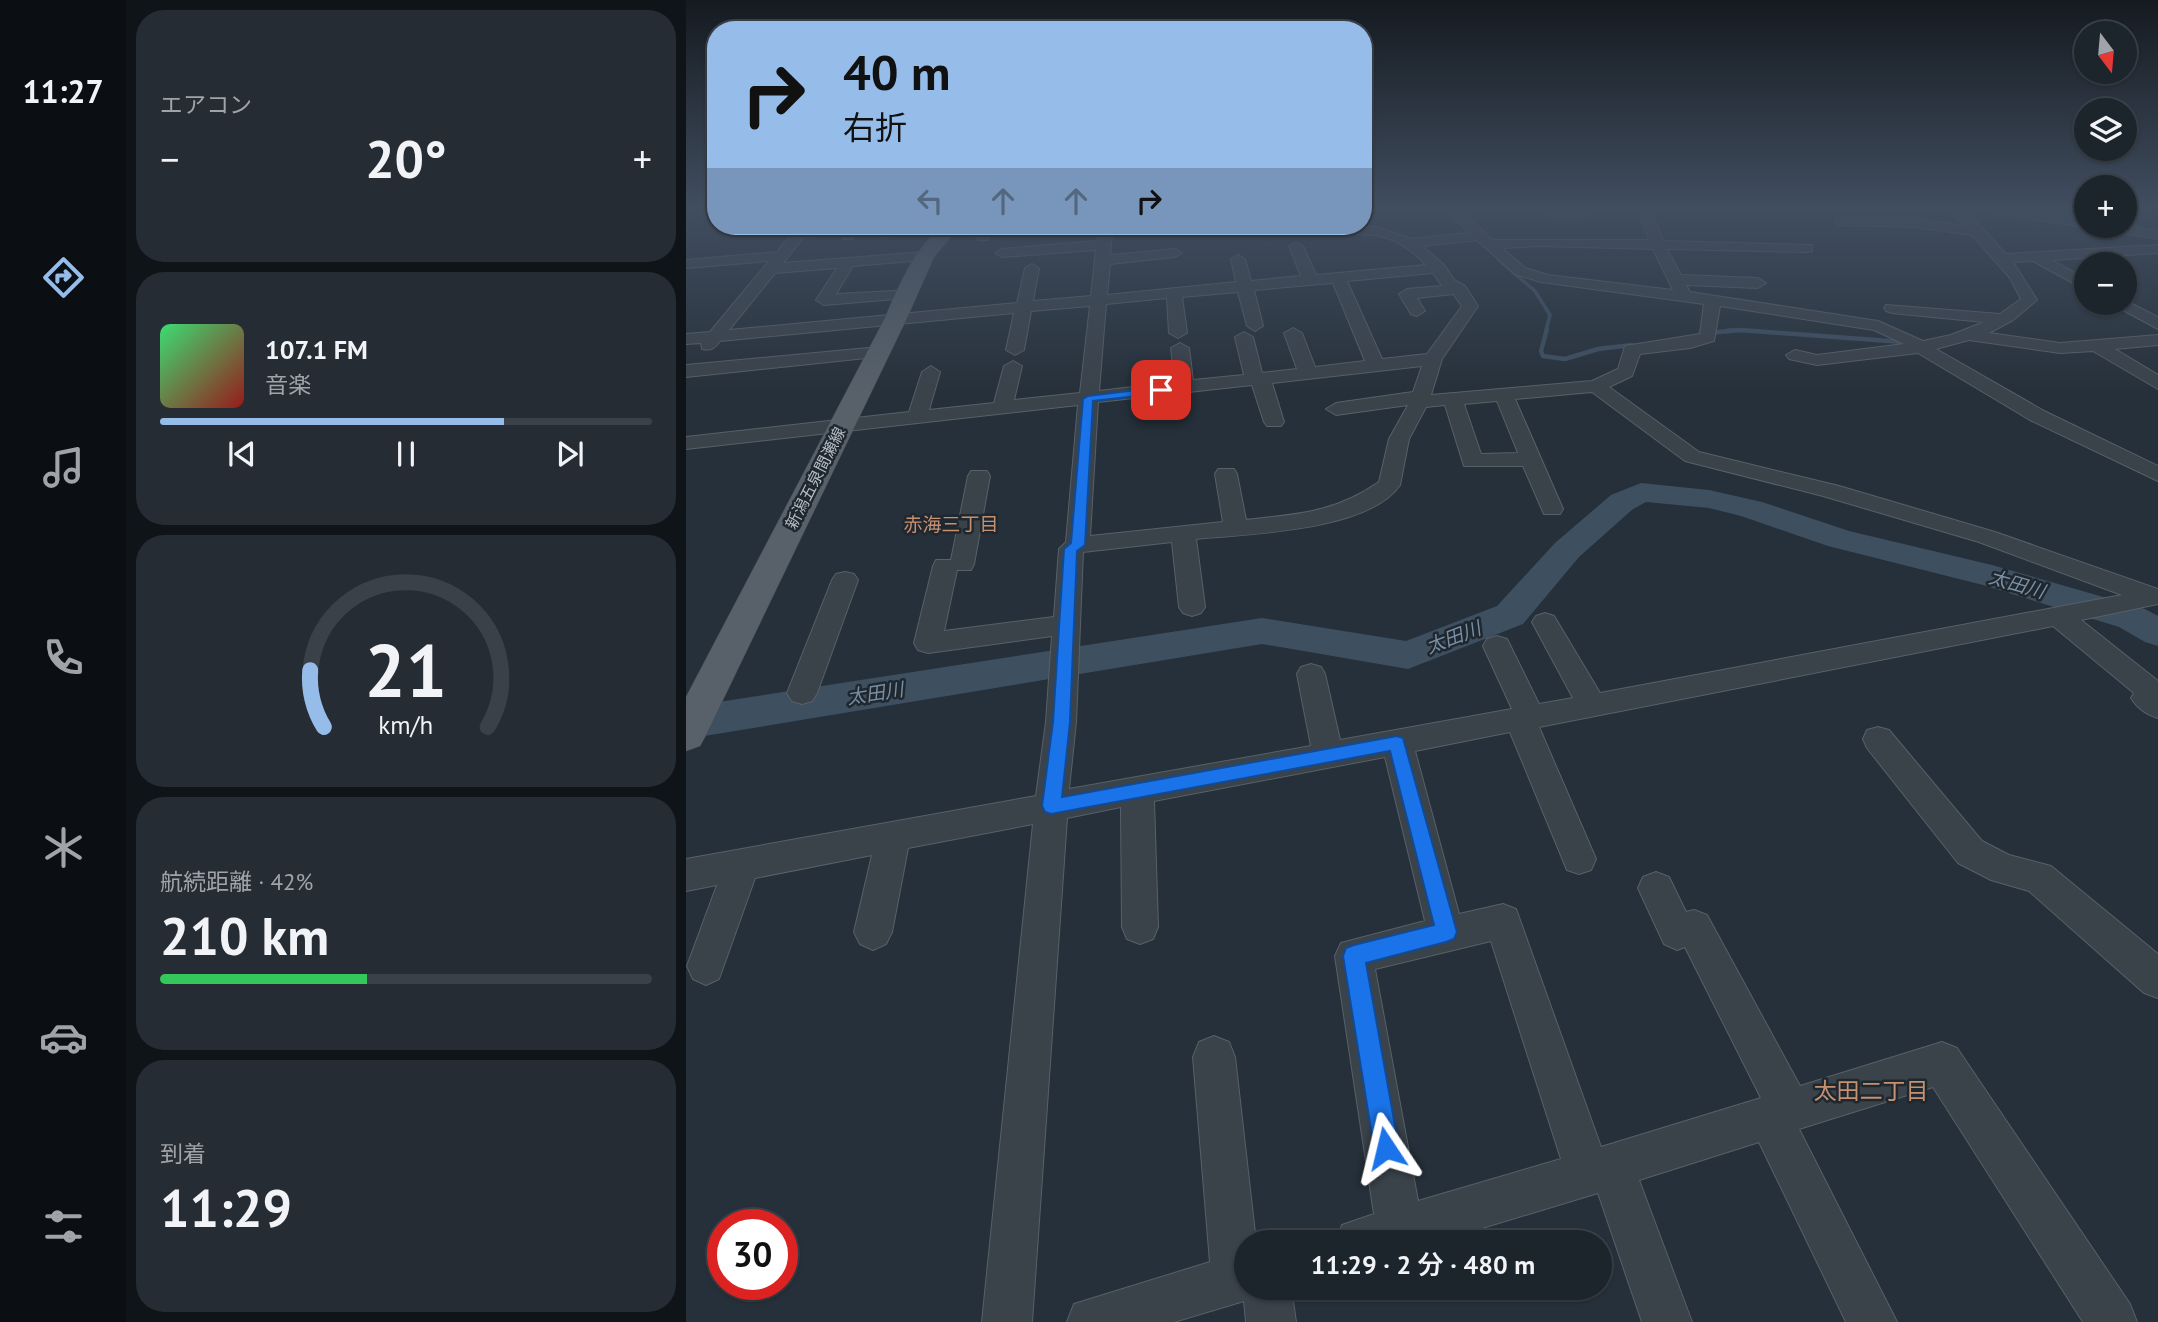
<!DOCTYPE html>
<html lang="ja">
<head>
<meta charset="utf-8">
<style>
	:root { --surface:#1c242c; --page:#252c34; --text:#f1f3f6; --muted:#a0a4a9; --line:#3a4148; --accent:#96bcea }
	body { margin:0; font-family:"PT Sans","Noto Sans JP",sans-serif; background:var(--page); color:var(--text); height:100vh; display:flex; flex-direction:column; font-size:26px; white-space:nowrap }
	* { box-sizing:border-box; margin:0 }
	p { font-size:23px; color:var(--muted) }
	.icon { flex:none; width:38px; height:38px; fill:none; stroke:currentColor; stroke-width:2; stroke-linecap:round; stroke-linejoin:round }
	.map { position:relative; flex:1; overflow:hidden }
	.panel { display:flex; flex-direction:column; gap:10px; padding:10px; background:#0f1418; width:560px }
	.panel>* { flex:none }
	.banner { position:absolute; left:21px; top:21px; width:665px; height:214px; border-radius:28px; box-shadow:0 2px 5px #0004,0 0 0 2px var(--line); background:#96bcea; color:#111; overflow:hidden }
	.needle { width:46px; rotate:164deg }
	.fabs { position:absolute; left:1388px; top:21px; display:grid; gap:14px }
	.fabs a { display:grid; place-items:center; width:63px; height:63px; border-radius:50%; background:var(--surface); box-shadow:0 2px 5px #0004,0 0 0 2px var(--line); font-size:35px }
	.speed { position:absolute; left:21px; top:1209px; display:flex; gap:14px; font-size:35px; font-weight:700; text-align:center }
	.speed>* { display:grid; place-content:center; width:91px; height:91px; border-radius:50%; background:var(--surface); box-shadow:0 2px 5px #0004,0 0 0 2px var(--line); line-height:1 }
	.speed .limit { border:10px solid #d22; background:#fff; color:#111 }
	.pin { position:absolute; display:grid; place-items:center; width:60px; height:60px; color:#fff; margin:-30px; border-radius:14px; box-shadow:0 4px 10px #0006 }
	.me { position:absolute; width:77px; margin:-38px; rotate:350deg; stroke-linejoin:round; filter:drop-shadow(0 0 5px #0008) }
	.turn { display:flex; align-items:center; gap:24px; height:147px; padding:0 21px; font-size:32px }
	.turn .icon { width:91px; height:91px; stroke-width:2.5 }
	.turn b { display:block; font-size:49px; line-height:60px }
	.lanes { display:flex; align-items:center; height:66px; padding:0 21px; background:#0003; justify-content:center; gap:35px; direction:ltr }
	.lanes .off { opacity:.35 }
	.big { font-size:52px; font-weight:600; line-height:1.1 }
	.panel .card { flex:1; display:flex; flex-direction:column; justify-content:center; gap:10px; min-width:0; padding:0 24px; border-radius:28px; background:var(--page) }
	.panel .dial { align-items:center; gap:0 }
	.dial svg { height:182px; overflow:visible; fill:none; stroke:var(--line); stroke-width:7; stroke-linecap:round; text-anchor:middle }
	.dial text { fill:var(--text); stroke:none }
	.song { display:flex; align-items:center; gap:21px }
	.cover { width:84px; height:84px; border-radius:10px; background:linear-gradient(135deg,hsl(140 70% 55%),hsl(0 70% 35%)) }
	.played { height:7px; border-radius:4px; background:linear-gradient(90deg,var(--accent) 70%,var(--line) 70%) }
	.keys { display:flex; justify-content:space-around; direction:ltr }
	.heat { display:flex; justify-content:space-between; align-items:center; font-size:38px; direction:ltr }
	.charge { height:10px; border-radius:5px; background:linear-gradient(90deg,#34c759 42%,var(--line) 0) }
	.trip { position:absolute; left:548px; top:1230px; width:378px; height:70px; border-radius:35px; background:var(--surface); box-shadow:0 2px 5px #0004,0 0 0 2px var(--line); font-weight:600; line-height:70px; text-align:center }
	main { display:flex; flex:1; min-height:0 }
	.menu { display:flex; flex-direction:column; width:126px; justify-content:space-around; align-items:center; background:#0b0e12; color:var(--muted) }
	.menu .icon { width:49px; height:49px }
	.menu .on { color:var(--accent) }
	.menu b { font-size:32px; color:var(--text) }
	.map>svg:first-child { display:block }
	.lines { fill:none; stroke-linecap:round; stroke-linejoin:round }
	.stream-far1 { stroke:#3e4f60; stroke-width:3.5 }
	.stream { stroke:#3e4f60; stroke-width:4.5 }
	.river { fill:#3e4f60; fill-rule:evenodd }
	.minor-casing { stroke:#586068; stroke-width:2 }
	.major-casing { stroke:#434b53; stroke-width:1 }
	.minor { fill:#3a424a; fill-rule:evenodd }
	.major { fill:#58616a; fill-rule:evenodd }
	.route { fill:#1a73e8; stroke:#114b97; stroke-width:2 }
	.labels { text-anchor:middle; stroke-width:5; stroke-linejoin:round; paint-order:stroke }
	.far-street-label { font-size:16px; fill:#b6bdc6; stroke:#1f272f }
	.neighbourhood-label { font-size:19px; fill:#c79070; stroke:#1f272f }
	.water-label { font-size:19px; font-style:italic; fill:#7a8fa5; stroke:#1f272f }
	.near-neighbourhood-label { font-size:23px; fill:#c79070; stroke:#1f272f }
</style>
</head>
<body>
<main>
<nav class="menu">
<b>11:27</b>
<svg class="icon on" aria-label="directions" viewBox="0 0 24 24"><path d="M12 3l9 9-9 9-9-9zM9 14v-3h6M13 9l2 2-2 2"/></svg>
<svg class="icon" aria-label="music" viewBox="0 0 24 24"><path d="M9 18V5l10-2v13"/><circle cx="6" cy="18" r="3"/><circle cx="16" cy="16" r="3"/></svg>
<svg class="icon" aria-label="phone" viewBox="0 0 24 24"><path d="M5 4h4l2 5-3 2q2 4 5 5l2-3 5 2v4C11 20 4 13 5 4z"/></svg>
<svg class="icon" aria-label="climate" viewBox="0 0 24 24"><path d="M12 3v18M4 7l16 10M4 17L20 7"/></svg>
<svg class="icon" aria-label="car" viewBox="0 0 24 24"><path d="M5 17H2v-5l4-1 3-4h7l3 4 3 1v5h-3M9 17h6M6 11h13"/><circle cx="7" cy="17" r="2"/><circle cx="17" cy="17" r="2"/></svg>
<svg class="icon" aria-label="filters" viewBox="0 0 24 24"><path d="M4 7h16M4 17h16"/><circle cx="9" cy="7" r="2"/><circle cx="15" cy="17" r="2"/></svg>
</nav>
<section class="panel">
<div class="card"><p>エアコン</p>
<div class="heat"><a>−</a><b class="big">20°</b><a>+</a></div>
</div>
<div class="card">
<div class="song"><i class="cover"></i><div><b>107.1 FM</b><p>音楽</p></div></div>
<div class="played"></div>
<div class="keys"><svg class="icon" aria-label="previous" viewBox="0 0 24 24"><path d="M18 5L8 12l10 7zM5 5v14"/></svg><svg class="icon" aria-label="pause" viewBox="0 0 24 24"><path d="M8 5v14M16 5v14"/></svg><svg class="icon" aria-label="next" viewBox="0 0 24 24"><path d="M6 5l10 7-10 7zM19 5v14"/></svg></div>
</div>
<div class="card dial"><svg viewBox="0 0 100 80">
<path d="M14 69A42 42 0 1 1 86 69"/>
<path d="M14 69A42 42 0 0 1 8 44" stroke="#96bcea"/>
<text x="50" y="56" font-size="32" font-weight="700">21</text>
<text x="50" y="72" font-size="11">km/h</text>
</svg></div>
<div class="card"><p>航続距離 · 42%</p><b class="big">210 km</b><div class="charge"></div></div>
<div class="card"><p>到着</p><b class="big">11:29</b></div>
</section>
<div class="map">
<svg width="1472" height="1322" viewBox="0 0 1472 1322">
	<rect width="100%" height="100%" fill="#26303a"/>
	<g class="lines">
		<g class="stream-far1">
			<polyline points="813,260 849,291 864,315 860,330"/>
			<polyline points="1042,330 1055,330"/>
		</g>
		<g class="stream">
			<polyline points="861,329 855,351 857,356 879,359 912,349 946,345"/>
			<polyline points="1022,333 1055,330 1217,342"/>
		</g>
		<polygon class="river" points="955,483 1023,490 1076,502 1163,531 1306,565 1459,609 1472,616 1472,646 1459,642 1433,627 1297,585 1142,546 1055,516 1023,508 960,502 947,509 893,557 837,624 722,669 576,644 0,739 0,707 576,618 720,641 811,606 869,543 925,495"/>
		<g class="minor-casing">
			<g id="minor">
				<path d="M758 209H772L807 240H963L953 209H965L977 241 1126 245V251L1121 252 981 249 995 275 1072 278 1080 283 1072 288 1000 285 1004 292 1192 321 1237 341 1265 335 1298 322 1206 313 1200 311 1198 308 1200 305 1314 314 1335 299 1324 278 1286 235 1230 227 1155 225 1150 224V218L1231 219 1278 226 1265 209H1278L1320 254 1472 245V253L1366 260 1400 279V290L1347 261 1327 262 1351 300 1327 320 1303 333 1374 343 1472 335V345L1429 349 1472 375V389L1407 351 1374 353 1283 340 1250 349 1358 411 1472 466V481L1344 420 1232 353 1131 365 1103 359 1100 355 1109 350 1131 355 1218 344 1188 330 1034 306 1028 341 1004 348 954 354 946 376 923 387 1013 452 1153 486 1309 532 1472 589V604L1395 620 1472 681V718C1460 714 1452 709 1445 698L1448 693 1367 626 853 727 910 859 905 870 893 874 881 870 824 732 729 751 773 914 817 904 830 909 915 1147 1075 1098 999 947 991 950 978 944 952 888 957 877 970 872 983 877 1000 912 1008 910 1021 915 1114 1086 1256 1042 1271 1048 1444 1304 1451 1322H1397L1247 1087 1113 1129 1211 1322H1160L1073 1142 953 1180 1006 1322H956L912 1193 750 1242H650L656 1225 688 1214 649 956 655 943 739 921 699 757 468 801 472 927 467 939 454 944 441 939 436 927 435 807 381 818 346 1322H296L347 824 222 848 206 932 200 944 187 950 174 944 168 932 186 855 69 878 33 979 20 985 7 979 1 966 31 885 0 891V859L350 796 360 722 366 636 242 653 232 650 228 643 247 566 250 560H265L282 476 285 471H301L304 476 288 564 285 570H271L258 631 368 617 373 549 380 542 392 405 0 449V437L223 412 236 372 245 366 254 372 243 410 308 403 318 366 327 361 336 366 328 400 394 393 404 306 345 311 338 350 329 355 320 350 328 313 34 341C29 348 26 351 16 349L15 343 0 344V334L24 332 83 261 0 268V260L91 252 113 226H127L125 228 169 226 173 229 167 239H157L156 234 118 237 97 263 239 252 246 256 239 260 167 266 150 294 227 290 229 293 227 296 221 298 138 305 130 300 151 268 89 273 43 330 331 303 339 268 346 264 353 268 347 301 405 296 410 250 316 257 309 253 316 249 411 241 413 226H427L424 255 489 249 496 253 489 257 424 264 421 295 550 282 545 259 552 255 559 259 565 281 615 276 603 246 610 242 617 246 630 275 740 265C727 251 711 239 693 236 677 233 657 237 644 226L690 227 726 239 783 233ZM791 240 829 274 855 282 1018 304 1014 334 939 346 932 369 906 381 745 395 756 359 792 306 779 286 768 280 758 265 736 246ZM854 246 967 249 987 290 862 275 839 268 816 248ZM747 273 756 286 721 289 713 294 725 314 731 316 739 311 731 298 767 294 776 306 741 354 696 359 661 281ZM647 283 679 361 629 367 616 333 607 328 598 333 611 369 576 373 567 337 558 332 549 337 558 375 507 380 503 348 494 343 485 348 489 382 413 391 420 304 481 298 483 333 492 338 501 333 496 297 552 292 561 326 569 331 577 326 568 290ZM736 366 727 392 650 403 640 409 650 415 722 405 703 439 693 482C648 513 612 514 560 520L551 474 548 469H532L529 474 537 522 404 536 412 402 566 385 578 422 581 426H595L598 422 586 383ZM906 392 999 461 1137 496 1293 542 1436 595 914 693 868 616 859 613 850 616 846 622 887 698 853 704 821 639 811 636 801 639 797 646 826 709 654 740 639 674 635 667 625 664 615 667 611 674 625 746 383 789 390 722 397 552 486 542 493 607 497 613 506 616 515 613 519 607 510 539C562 534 683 531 714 485L723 439 740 407 759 405 778 466H837L858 514H874L877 509 829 399ZM811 401 832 453 795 454 778 404ZM805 941 875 1159 732 1201 689 969Z"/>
				<path d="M855 209 895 210 902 214C890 223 865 218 855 209Z"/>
				<polygon points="1300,209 1332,209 1400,219 1400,226 1405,226 1400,227 1306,213"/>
				<polygon points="1438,225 1472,231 1472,239 1417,230 1410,226"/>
				<polygon points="195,226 215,227 222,231 220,234 198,237 191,233"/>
				<polygon points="293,226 307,226 302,240 292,240 290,237"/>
				<polygon points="464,226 502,226 509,230 502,234 470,231 465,230"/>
				<polygon points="1438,300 1472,317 1472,329 1424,303 1438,303"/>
				<polygon points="193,347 199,348 202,352 199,356 0,377 0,365"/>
				<polygon points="159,572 168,574 172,580 131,693 126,701 116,704 106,701 101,693 146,580 150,574"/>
				<polygon points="1192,727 1203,730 1296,841 1323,855 1365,866 1472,954 1472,998 1458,993 1343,891 1305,880 1272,863 1181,748 1177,739 1181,730"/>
				<polygon points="528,1036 543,1042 549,1057 570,1242 560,1242 560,1288 605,1288 610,1322 560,1322 558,1301 488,1322 381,1322 388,1304 524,1262 507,1057 513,1042"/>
			</g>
		</g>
		<g class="major-casing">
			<path id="major" d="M255 226H274L248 257 221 318 20 735 14 746 0 751V697L199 318C213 284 228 251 255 226Z"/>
		</g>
		<use href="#minor" class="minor"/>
		<use href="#major" class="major"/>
	</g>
	<linearGradient id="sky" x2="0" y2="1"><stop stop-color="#151a20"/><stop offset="0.53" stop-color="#414e60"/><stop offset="1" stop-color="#414e60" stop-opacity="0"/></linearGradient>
	<rect width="1472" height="394" fill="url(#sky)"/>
	<polygon class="route" points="475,387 479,388 479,393 407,401 399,545 391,551 384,722 376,797 711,736 717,738 771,932 768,939 760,942 680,963 713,1148 709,1157 700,1160 691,1157 688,1148 657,956 660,948 668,945 748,925 704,751 365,814 359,812 356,806 367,722 378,549 385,543 397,399 402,396"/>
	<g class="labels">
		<g class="far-street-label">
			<text transform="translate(129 478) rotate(-63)" y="6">新潟五泉間瀬線</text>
		</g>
		<g class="neighbourhood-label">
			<text x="265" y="531">赤海三丁目</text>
		</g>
		<g class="water-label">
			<text transform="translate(1331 584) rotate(16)" y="7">太田川</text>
			<text transform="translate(767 637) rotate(-21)" y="7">太田川</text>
			<text transform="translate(189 693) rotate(-9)" y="7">太田川</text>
		</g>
		<g class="near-neighbourhood-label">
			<text x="1185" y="1099">太田二丁目</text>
		</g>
	</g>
</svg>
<div class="fabs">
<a><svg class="needle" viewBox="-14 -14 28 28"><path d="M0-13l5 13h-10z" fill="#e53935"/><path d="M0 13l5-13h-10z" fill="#a0a4a9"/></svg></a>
<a><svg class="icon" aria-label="layers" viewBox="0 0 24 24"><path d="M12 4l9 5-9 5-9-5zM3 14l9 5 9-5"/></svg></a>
<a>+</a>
<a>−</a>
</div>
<div class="speed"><div class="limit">30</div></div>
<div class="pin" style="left:475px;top:390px;background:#d93025"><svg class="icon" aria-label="arrive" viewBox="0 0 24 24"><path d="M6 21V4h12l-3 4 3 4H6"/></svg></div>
<svg class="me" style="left:700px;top:1148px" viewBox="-20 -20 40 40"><path d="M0-17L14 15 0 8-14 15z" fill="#1a73e8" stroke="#fff" stroke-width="4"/></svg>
<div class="trip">11:29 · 2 分 · 480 m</div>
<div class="banner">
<div class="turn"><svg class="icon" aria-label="right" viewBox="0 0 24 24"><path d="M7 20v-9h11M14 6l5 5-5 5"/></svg><div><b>40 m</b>右折</div></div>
<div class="lanes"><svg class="icon off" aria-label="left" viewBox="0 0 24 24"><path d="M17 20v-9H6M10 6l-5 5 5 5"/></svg><svg class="icon off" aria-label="ahead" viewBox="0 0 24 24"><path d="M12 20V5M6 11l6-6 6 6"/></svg><svg class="icon off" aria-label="ahead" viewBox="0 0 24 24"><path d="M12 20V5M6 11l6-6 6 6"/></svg><svg class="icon" aria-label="right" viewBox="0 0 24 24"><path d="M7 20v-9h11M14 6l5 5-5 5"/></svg></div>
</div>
</div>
</main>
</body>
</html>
